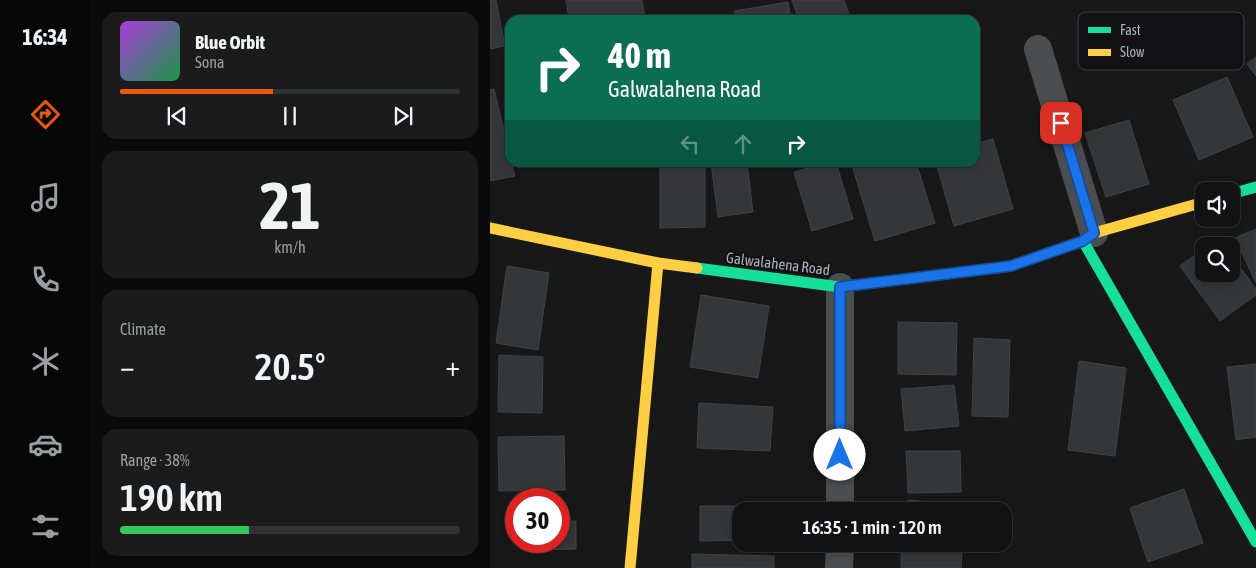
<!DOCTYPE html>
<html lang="en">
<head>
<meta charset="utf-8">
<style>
	:root { --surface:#121212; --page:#1b1b1b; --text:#f1f3f6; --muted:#9c9e9f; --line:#313232; --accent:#ea580c }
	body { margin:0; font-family:"Asap Condensed",sans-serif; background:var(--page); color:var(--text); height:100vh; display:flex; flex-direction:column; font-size:19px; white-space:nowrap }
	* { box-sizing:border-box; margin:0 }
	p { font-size:16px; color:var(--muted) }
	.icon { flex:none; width:28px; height:28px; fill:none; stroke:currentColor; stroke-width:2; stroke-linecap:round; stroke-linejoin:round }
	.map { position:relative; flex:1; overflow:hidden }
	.side { display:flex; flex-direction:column; gap:12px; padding:12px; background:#0a0a0a; width:400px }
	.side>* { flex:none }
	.top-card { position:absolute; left:15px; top:15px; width:475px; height:152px; border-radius:15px; box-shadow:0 2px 8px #0003,0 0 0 1px var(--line); background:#0b6e4f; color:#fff; overflow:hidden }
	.tools { position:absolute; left:705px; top:182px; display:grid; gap:10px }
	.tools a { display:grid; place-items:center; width:45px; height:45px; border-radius:10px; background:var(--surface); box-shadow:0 2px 8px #0003,0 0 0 1px var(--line); font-size:25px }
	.speed { position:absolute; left:15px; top:488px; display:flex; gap:10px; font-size:25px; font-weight:700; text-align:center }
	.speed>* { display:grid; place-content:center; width:65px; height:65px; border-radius:50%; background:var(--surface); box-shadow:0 2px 8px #0003,0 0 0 1px var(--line); line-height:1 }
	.speed .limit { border:8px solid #d22; background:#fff; color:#111 }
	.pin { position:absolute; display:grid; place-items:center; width:42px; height:42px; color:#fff; margin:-21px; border-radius:10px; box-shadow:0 2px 8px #0006 }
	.me { position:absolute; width:55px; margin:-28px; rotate:0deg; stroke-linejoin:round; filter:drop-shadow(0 0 4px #0008) }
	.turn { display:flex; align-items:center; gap:18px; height:105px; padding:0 20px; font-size:22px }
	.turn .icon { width:65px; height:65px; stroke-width:2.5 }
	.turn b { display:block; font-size:35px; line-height:42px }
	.lanes { display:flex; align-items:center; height:48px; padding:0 20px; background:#0003; justify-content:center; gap:25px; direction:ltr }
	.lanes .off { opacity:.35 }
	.big { font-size:38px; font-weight:600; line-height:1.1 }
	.side .card { flex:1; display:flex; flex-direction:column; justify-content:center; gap:8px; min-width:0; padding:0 18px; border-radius:15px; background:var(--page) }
	.side .dial { align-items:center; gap:0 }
	.dial b { font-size:65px; line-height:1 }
	.song { display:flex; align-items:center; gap:15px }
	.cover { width:60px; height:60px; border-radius:8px; background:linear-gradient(135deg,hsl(280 70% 55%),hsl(140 70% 35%)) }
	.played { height:5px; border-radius:2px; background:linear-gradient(90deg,var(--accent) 45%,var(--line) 45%) }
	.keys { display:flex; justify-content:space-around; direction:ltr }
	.heat { display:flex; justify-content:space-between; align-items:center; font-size:28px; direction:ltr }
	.charge { height:8px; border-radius:4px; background:linear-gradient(90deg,#34c759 38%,var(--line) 0) }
	.trip { position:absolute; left:242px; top:502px; width:280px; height:50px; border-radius:15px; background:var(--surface); box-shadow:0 2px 8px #0003,0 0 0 1px var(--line); font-weight:600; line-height:50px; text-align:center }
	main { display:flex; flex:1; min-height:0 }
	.tab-bar { display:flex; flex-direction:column; width:90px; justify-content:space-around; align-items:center; background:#070707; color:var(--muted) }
	.tab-bar .icon { width:35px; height:35px }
	.tab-bar .selected { color:var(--accent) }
	.tab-bar b { font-size:22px; color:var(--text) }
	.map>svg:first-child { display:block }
	.building { fill:#343638; stroke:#404244 }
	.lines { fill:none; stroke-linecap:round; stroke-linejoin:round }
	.street { stroke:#4b4e51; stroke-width:28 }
	.fast { stroke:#16e098; stroke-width:11 }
	.slow { stroke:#ffcf43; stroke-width:11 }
	.route-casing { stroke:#114b97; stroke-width:12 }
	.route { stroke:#1a73e8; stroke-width:9 }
	.labels { text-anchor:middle; stroke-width:5; stroke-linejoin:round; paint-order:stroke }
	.street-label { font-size:15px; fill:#a8b0ba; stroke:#121214 }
	.key { fill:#121214; stroke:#3f4146; stroke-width:1 }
	.key-label { font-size:14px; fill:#a8b0ba }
</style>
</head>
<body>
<main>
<nav class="tab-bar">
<b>16:34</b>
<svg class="icon selected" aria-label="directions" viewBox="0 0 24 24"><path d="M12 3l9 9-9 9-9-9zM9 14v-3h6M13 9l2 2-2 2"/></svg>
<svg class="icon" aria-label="music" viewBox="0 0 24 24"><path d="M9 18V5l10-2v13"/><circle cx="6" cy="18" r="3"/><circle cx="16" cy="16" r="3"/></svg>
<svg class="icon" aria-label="phone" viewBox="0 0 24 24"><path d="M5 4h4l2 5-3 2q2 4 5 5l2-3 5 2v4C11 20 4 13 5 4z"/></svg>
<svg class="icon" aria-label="climate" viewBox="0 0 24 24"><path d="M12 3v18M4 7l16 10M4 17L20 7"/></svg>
<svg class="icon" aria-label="car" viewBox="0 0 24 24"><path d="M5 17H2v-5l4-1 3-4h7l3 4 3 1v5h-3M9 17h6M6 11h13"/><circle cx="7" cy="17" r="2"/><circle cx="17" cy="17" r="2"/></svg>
<svg class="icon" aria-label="filters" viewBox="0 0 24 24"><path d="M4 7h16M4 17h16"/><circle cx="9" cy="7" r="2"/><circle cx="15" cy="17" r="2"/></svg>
</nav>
<section class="side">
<div class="card">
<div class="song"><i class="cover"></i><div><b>Blue Orbit</b><p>Sona</p></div></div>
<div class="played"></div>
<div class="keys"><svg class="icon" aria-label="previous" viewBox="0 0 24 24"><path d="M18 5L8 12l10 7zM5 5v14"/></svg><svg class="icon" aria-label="pause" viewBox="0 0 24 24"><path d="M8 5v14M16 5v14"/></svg><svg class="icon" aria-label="next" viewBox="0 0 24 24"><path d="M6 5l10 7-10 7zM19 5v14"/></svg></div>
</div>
<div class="card dial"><b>21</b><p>km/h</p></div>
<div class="card"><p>Climate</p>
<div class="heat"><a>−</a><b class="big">20.5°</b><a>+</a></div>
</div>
<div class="card"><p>Range · 38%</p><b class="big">190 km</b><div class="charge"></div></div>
</section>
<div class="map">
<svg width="766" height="568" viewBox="0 0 766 568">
	<rect width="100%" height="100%" fill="#181818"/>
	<g class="building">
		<polygon points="0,0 6,0 15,46 0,49"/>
		<polygon points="76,0 152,0 155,20 79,20"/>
		<polygon points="302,0 354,0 361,20 309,20"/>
		<polygon points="298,2 301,20 246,20 244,11"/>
		<polygon points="766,57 766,76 757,64"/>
		<polygon points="737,77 763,137 709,160 683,100"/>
		<polygon points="4,89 20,156 20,162 21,162 25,176 0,181 0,90"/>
		<polygon points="639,120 659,184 616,197 595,133"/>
		<polygon points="503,139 523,209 464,226 446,162 485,162 485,144"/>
		<polygon points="170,162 215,162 215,227 170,228"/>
		<polygon points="228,162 257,162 263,212 228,217 221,163"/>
		<polygon points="338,162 346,162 363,219 322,231 304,172"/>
		<polygon points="361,162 426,162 445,223 385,241"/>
		<polygon points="766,229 766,283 745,238"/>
		<polygon points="729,238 735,246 718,246"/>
		<polygon points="714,249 714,274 741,274 741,255 766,289 766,295 730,321 690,266"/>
		<polygon points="17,266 59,273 48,350 6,343"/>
		<polygon points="211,295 279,306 268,378 200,367"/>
		<polygon points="408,322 467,323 466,375 408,374"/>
		<polygon points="484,338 520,340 518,417 482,416"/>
		<polygon points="9,355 53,357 52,413 8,412"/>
		<polygon points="589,361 636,368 625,456 578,450"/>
		<polygon points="766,364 766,437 746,440 737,367"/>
		<polygon points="464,385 469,426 415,431 411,389"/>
		<polygon points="209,403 283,407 280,451 207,448"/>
		<polygon points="74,436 75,490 9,491 8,437"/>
		<polygon points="416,451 470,451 471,492 418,493"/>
		<polygon points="694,489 713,543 658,562 640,508"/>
		<polygon points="418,500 482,506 481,511 417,511"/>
		<polygon points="210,506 282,506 282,511 251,511 251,540 210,541"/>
		<polygon points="69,521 86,521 86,549 38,550 38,541 69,541"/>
		<polygon points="411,549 472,552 471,568 411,568"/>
		<polygon points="202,554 284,556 284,568 202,568"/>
	</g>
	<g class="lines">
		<g class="street">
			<polyline points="548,49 604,233"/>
			<polyline points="350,511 350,287"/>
			<polyline points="349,568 350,544"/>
		</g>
		<g class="fast">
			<polyline points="741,194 766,187"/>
			<polyline points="593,241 766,542"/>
			<polyline points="207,268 350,287 506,268"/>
		</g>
		<g class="slow">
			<polyline points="0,228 168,263 207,268"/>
			<polyline points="506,268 521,266 593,241 604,233 714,202"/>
			<polyline points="140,568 168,263"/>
		</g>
	</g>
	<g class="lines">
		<g class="route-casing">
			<polyline id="route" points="350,455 350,287 521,266 593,241 604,233 571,123"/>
		</g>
		<use href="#route" class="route"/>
	</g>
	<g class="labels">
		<g class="street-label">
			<text transform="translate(288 264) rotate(7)" y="5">Galwalahena Road</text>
		</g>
	</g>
	<rect x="588" y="12" width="166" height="58" rx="8" class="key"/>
	<rect x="598" y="27" width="23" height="6" fill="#16e098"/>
	<rect x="598" y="49" width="23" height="7" fill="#ffcf43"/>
	<g class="key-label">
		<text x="630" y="35">Fast</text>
		<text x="630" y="57">Slow</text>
	</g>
</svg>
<div class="tools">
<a><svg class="icon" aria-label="sound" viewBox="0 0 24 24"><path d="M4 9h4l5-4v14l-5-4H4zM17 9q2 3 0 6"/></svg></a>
<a><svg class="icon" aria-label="search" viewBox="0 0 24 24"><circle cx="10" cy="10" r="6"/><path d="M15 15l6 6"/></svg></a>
</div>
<div class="speed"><div class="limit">30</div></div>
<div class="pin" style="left:571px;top:123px;background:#d93025"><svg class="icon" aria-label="arrive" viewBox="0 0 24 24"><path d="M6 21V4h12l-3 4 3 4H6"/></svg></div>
<svg class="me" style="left:350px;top:455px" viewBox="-20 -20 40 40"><circle r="19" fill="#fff"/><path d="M0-13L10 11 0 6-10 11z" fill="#1a73e8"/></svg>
<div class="trip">16:35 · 1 min · 120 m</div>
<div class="top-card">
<div class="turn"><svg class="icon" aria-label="right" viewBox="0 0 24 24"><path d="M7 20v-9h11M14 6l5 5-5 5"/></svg><div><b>40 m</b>Galwalahena Road</div></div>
<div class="lanes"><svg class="icon off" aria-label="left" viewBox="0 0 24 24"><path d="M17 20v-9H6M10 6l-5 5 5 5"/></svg><svg class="icon off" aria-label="ahead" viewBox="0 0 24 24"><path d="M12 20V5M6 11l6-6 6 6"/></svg><svg class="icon" aria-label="right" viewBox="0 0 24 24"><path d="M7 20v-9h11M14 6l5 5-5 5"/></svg></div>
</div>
</div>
</main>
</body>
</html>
